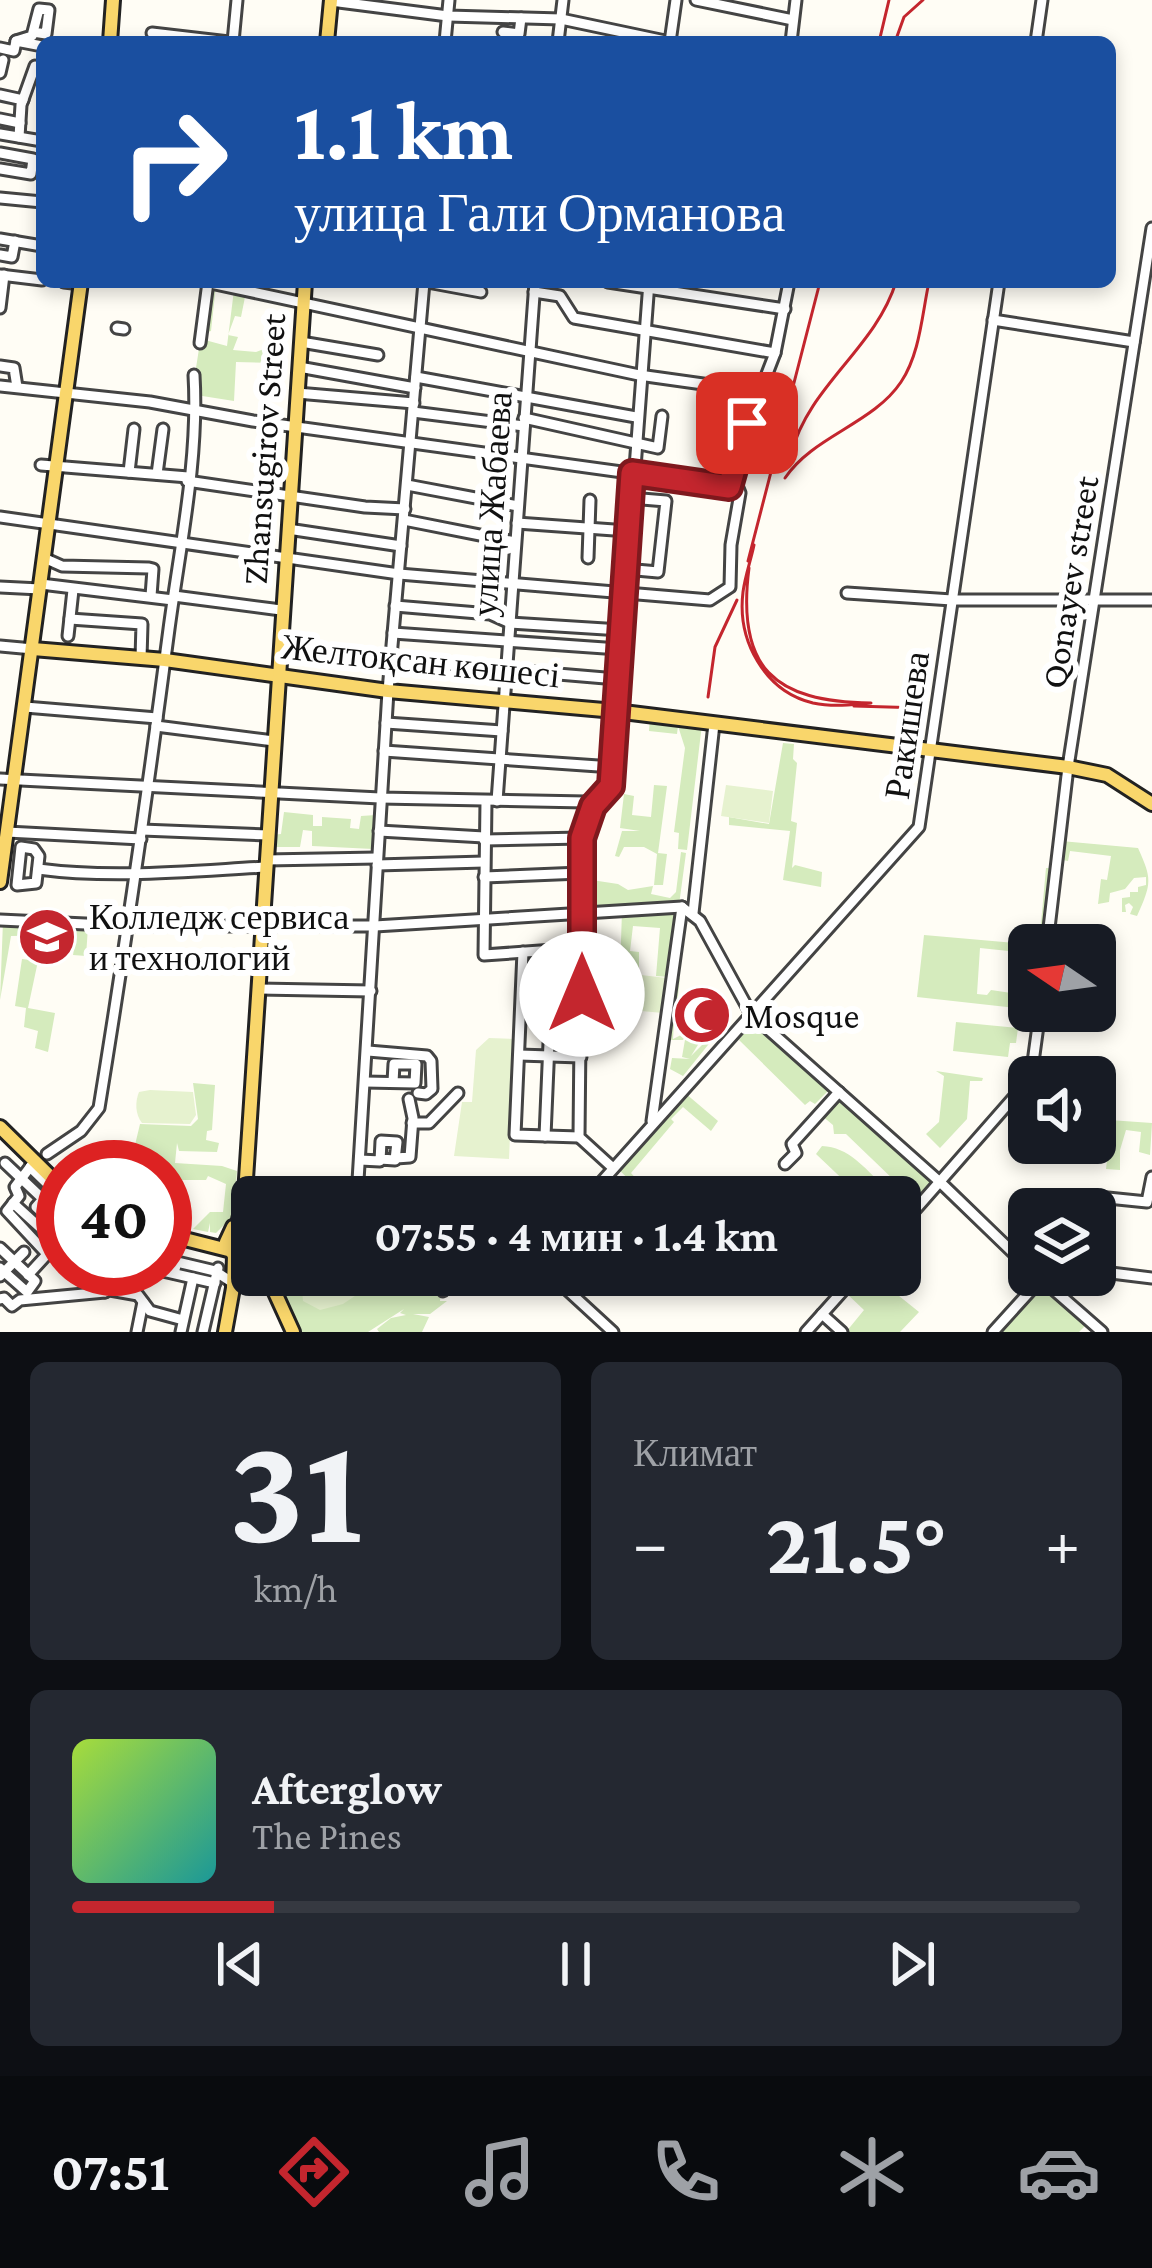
<!DOCTYPE html>
<html lang="ru">
<head>
<meta charset="utf-8">
<style>
	:root { --surface:#171b24; --page:#242831; --text:#f1f3f6; --muted:#9ea1a6; --line:#363941; --accent:#c4262e }
	body { margin:0; font-family:"Crimson Pro",serif; background:var(--page); color:var(--text); height:100vh; display:flex; flex-direction:column; font-size:45px; white-space:nowrap }
	* { box-sizing:border-box; margin:0 }
	p { font-size:39px; color:var(--muted) }
	.icon { flex:none; width:66px; height:66px; fill:none; stroke:currentColor; stroke-width:2; stroke-linecap:round; stroke-linejoin:round }
	.map { position:relative; height:1332px; overflow:hidden }
	.details { display:flex; flex-direction:column; gap:30px; padding:30px; background:#0d0f14; flex:1 }
	.details>* { flex:none }
	.top-card { position:absolute; left:36px; top:36px; width:1080px; height:252px; border-radius:18px; box-shadow:0 6px 18px #0003; background:#1a4fa0; color:#fff; overflow:hidden }
	.needle { width:78px; rotate:283deg }
	.buttons { position:absolute; left:1008px; top:924px; display:grid; gap:24px }
	.buttons a { display:grid; place-items:center; width:108px; height:108px; border-radius:18px; background:var(--surface); box-shadow:0 6px 18px #0003; font-size:60px }
	.speed { position:absolute; left:36px; top:1140px; display:flex; gap:24px; font-size:60px; font-weight:700; text-align:center }
	.speed>* { display:grid; place-content:center; width:156px; height:156px; border-radius:50%; background:var(--surface); box-shadow:0 6px 18px #0003; line-height:1 }
	.speed .limit { border:18px solid #d22; background:#fff; color:#111 }
	.pin { position:absolute; display:grid; place-items:center; width:102px; height:102px; color:#fff; margin:-51px; border-radius:24px; box-shadow:0 6px 18px #0006 }
	.me { position:absolute; width:132px; margin:-66px; rotate:0deg; stroke-linejoin:round; filter:drop-shadow(0 0 9px #0008) }
	.turn { display:flex; align-items:center; gap:42px; height:252px; padding:0 60px; font-size:54px }
	.turn .icon { width:156px; height:156px; stroke-width:2.5 }
	.turn b { display:block; font-size:84px; line-height:102px }
	.big { font-size:90px; font-weight:700; line-height:1.1 }
	.details .tile { flex:1; display:flex; flex-direction:column; justify-content:center; gap:18px; min-width:0; padding:0 42px; border-radius:18px; background:var(--page) }
	.details .dial { align-items:center; gap:0 }
	.dial b { font-size:156px; line-height:1 }
	.song { display:flex; align-items:center; gap:36px }
	.cover { width:144px; height:144px; border-radius:18px; background:linear-gradient(135deg,hsl(80 70% 55%),hsl(180 70% 35%)) }
	.played { height:12px; border-radius:6px; background:linear-gradient(90deg,var(--accent) 20%,var(--line) 20%) }
	.keys { display:flex; justify-content:space-around; direction:ltr }
	.heat { display:flex; justify-content:space-between; align-items:center; font-size:66px; direction:ltr }
	.details .tiles { flex:1; display:grid; gap:30px; grid-template-columns:1fr 1fr }
	.tile:last-child { grid-column:span 2 }
	.trip { position:absolute; left:231px; top:1176px; width:690px; height:120px; border-radius:18px; background:var(--surface); box-shadow:0 6px 18px #0003; font-weight:700; line-height:120px; text-align:center }
	.tabs { display:flex; height:192px; justify-content:space-around; align-items:center; background:#090b0e; color:var(--muted) }
	.tabs .icon { width:84px; height:84px }
	.tabs .selected { color:var(--accent) }
	.tabs b { font-size:54px; color:var(--text) }
	.map>svg:first-child { display:block }
	.green { fill:#d5ebbd }
	.pitch { fill:#e6f2cf }
	.lines { fill:none; stroke-linecap:round; stroke-linejoin:round }
	.minor-casing { stroke:#444; stroke-width:15 }
	.major-casing { stroke:#222; stroke-width:18 }
	.minor { stroke:#fff; stroke-width:9 }
	.major { stroke:#f9d66b; stroke-width:12 }
	.rail { stroke:#c4262e; stroke-width:3 }
	.route-casing { stroke:#7f191e; stroke-width:30 }
	.route { stroke:#c4262e; stroke-width:21 }
	.labels { text-anchor:middle; stroke-width:12; stroke-linejoin:round; paint-order:stroke }
	.street-label { font-size:36px; fill:#111; stroke:#fff }
	.poi-label { font-size:36px; fill:#111; stroke:#fff; text-anchor:start }
</style>
</head>
<body>
<div class="map">
<svg width="1152" height="1332" viewBox="0 0 1152 1332">
	<rect width="100%" height="100%" fill="#fffdf5"/>
	<g class="green">
		<polygon points="209,284 216,285 211,331 207,332 205,340 227,346 234,290 246,292 241,317 235,316 228,335 238,337 233,350 256,352 264,349 278,356 278,363 236,362 234,401 196,395 196,368"/>
		<polygon points="650,717 702,724 687,850 678,849 679,833 674,832 685,748 678,726 677,734 649,731"/>
		<polygon points="783,743 794,744 793,759 797,763 791,821 797,823 792,868 795,865 822,872 821,887 783,880 790,831 729,825 729,817 769,824"/>
		<polygon points="654,785 667,786 658,853 667,854 663,885 654,885 657,854 644,847 624,847 619,857 615,856 622,831 640,831 620,828 624,794 634,796 632,815 651,817"/>
		<polygon points="284,812 313,815 313,826 322,826 322,817 351,819 350,828 359,829 361,816 376,815 373,849 312,846 312,831 303,830 300,847 270,847 271,835 281,834"/>
		<path d="M1061 841 1138 848C1152 879 1152 883 1137 916L1130 914 1133 907 1129 903 1125 905 1126 912H1122V898L1130 897V892H1138V887L1146 885V877L1134 878 1125 889 1110 893 1109 902 1098 904 1101 879 1107 880 1111 856 1070 851 1068 861 1058 859Z"/>
		<polygon points="681,852 686,853 679,905 647,906 646,903 584,910 583,902 594,902 594,891 585,891 585,879 618,884 628,890 653,886 651,894 670,898 676,892"/>
		<polygon points="1046,868 1055,868 1045,945 1029,945 1029,953 980,948 977,994 987,995 991,990 1018,994 1016,1008 917,997 924,935 1039,945"/>
		<polygon points="680,908 669,977 656,976 660,928 633,926 630,951 639,952 639,973 620,971 622,911"/>
		<polygon points="3,921 88,927 86,956 73,955 74,949 64,948 61,957 54,956 56,943 63,942 63,935 11,936 0,1000"/>
		<polygon points="22,959 38,961 28,1008 55,1013 48,1052 35,1048 38,1031 24,1027 26,1008 15,1006"/>
		<polygon points="677,976 680,978 676,1012 679,1004 690,1016 674,1023 673,1039 715,1018 718,1025 710,1033 705,1027 709,1035 701,1040 691,1056 709,1038 712,1040 683,1076 670,1069 672,1058 690,1059 682,1057 686,1034 683,1040 666,1040"/>
		<polygon points="753,1017 831,1088 815,1104 810,1101 805,1105 739,1040 742,1036 739,1032"/>
		<polygon points="956,1022 1018,1028 1016,1043 1010,1043 1008,1057 953,1051"/>
		<polygon points="936,1071 983,1078 982,1081 970,1081 967,1119 940,1148 926,1134 939,1122 944,1076"/>
		<polygon points="193,1083 215,1085 212,1130 207,1131 206,1140 219,1143 217,1152 179,1151 177,1143 175,1163 222,1166 237,1171 233,1216 216,1233 210,1232 210,1223 208,1232 193,1229 210,1212 223,1212 226,1184 208,1176 206,1180 165,1180 165,1167 154,1167 150,1162 167,1162 147,1159 135,1145 140,1124 191,1126 198,1119"/>
		<polygon points="685,1093 718,1121 711,1131 683,1107 671,1119 674,1122 631,1173 640,1183 637,1187 618,1169"/>
		<polygon points="840,1096 938,1182 900,1224 897,1183 846,1134 834,1134 833,1125 821,1115"/>
		<polygon points="1095,1119 1152,1123 1150,1155 1139,1152 1141,1132 1126,1130 1120,1150 1120,1170 1106,1169 1107,1160 1065,1155 1074,1143 1095,1143"/>
		<path d="M822 1146C849 1147 864 1168 883 1185V1197H850L855 1191 816 1154Z"/>
		<polygon points="271,1275 378,1275 380,1284 438,1282 441,1290 431,1296 441,1293 440,1301 447,1301 430,1314 413,1314 429,1317 422,1332 379,1332 377,1329 391,1318 406,1315 400,1313 404,1309 368,1332 298,1332"/>
		<polygon points="860,1275 873,1275 919,1312 900,1332 846,1332 864,1310 844,1291"/>
		<polygon points="1041,1280 1088,1323 1079,1332 995,1332"/>
	</g>
	<g class="pitch">
		<polygon points="726,785 773,791 769,823 721,816"/>
		<polygon points="623,973 667,978 663,1013 619,1009"/>
		<polygon points="489,1038 514,1039 509,1159 454,1156 462,1102 472,1102 476,1050"/>
		<path d="M150 1090 193 1092 196 1115 190 1124 142 1123C135 1114 135 1102 139 1092Z"/>
		<polygon points="313,1275 365,1275 370,1286 343,1304 320,1310 303,1301 302,1289"/>
	</g>
	<g class="lines">
		<g class="minor-casing">
			<g id="minor">
				<polyline points="696,0 793,20"/>
				<polyline points="331,1 448,16 561,19 670,42 676,0"/>
				<polyline points="503,32 519,34 521,18"/>
				<polyline points="152,33 229,42"/>
				<polyline points="16,41 32,36 39,9 49,10 46,34 33,32"/>
				<polyline points="233,42 237,0"/>
				<polyline points="445,42 449,0"/>
				<polyline points="558,42 563,0"/>
				<polyline points="791,42 796,0"/>
				<polyline points="1036,42 1042,0"/>
				<polyline points="0,48 14,51 16,41 42,46"/>
				<polyline points="0,73 3,60"/>
				<polyline points="0,95 23,100"/>
				<polyline points="0,119 20,123"/>
				<polyline points="0,134 42,141"/>
				<polyline points="19,137 21,105 35,66"/>
				<polyline points="0,153 33,159 31,174 0,169"/>
				<polyline points="0,198 42,202"/>
				<polyline points="0,239 42,246"/>
				<polyline points="0,255 12,257 15,241"/>
				<polyline points="0,275 42,280"/>
				<polyline points="64,282 81,284"/>
				<polyline points="206,282 639,375 760,392 775,353 789,282"/>
				<polyline points="427,282 481,292"/>
				<polyline points="608,282 785,309"/>
				<polyline points="534,292 560,296 574,318 775,353"/>
				<polyline points="0,308 4,275"/>
				<polyline points="993,320 1134,342"/>
				<polyline points="117,328 124,329"/>
				<polyline points="301,342 378,355"/>
				<polyline points="200,343 208,282"/>
				<polyline points="0,366 14,368 17,387"/>
				<polyline points="299,367 415,388"/>
				<polyline points="416,377 636,417"/>
				<polyline points="0,386 150,402 253,421 738,488 740,493 731,545 730,587 710,600 399,574 0,517"/>
				<polyline points="297,393 414,403"/>
				<polyline points="413,412 524,426"/>
				<polyline points="524,418 658,448 662,416"/>
				<polyline points="41,465 188,477"/>
				<polyline points="129,472 134,429"/>
				<polyline points="157,474 163,429"/>
				<polyline points="187,481 365,507 405,509"/>
				<polyline points="407,485 518,506"/>
				<polyline points="729,487 736,454 758,392"/>
				<polyline points="404,520 515,542"/>
				<polyline points="517,523 628,531"/>
				<polyline points="288,529 401,546"/>
				<polyline points="44,558 62,566 149,568 153,569 151,596"/>
				<polyline points="588,558 590,500"/>
				<polyline points="625,569 658,572 666,501 630,498"/>
				<polyline points="41,584 173,600"/>
				<polyline points="0,587 40,589"/>
				<polyline points="847,593 952,600 1152,600"/>
				<polyline points="174,596 281,610"/>
				<polyline points="395,606 490,614 510,623 621,630"/>
				<polyline points="70,619 142,624 141,658"/>
				<polyline points="393,633 619,649"/>
				<polyline points="68,636 73,590"/>
				<polyline points="0,646 33,649"/>
				<polyline points="391,660 617,679"/>
				<polyline points="25,707 157,718"/>
				<polyline points="386,723 502,731"/>
				<polyline points="156,726 274,741"/>
				<polyline points="384,751 613,767"/>
				<polyline points="0,779 380,798 586,802 593,806"/>
				<polyline points="486,801 484,955 582,948"/>
				<polyline points="497,801 535,282"/>
				<polyline points="142,830 268,835"/>
				<polyline points="379,831 484,837"/>
				<polyline points="7,832 141,839"/>
				<polyline points="484,840 582,838"/>
				<polygon points="21,847 34,849 39,856 36,883 17,885"/>
				<polyline points="266,860 377,858"/>
				<polyline points="377,865 484,862"/>
				<path d="M38 869C113 879 191 871 266 867"/>
				<polyline points="484,877 581,873"/>
				<polyline points="693,913 714,724"/>
				<polyline points="0,920 128,926 375,926 682,907 700,921 751,1014 940,1182 1029,1268"/>
				<polyline points="1047,945 1068,767 1152,228"/>
				<polyline points="523,952 515,1135 579,1137"/>
				<polyline points="259,989 371,991"/>
				<polyline points="521,1011 582,1011"/>
				<polyline points="368,1051 427,1056 431,1061 432,1089 426,1094 418,1093"/>
				<polyline points="519,1055 581,1057"/>
				<polyline points="1031,1077 1040,1011"/>
				<polyline points="365,1082 415,1083 416,1064 394,1064 393,1082"/>
				<polyline points="652,1121 682,907"/>
				<polyline points="412,1123 429,1123 458,1093"/>
				<polyline points="545,1136 553,950"/>
				<path d="M47 1154 81 1131 99 1108C125 949 148 789 169 629 180 546 199 459 194 375"/>
				<polyline points="396,1158 410,1157 413,1118 409,1099"/>
				<polyline points="360,1160 380,1161 381,1141 397,1142 395,1160 380,1159"/>
				<polyline points="34,1162 15,1187 19,1196 7,1211 47,1254"/>
				<polyline points="5,1163 43,1199 36,1207 63,1232"/>
				<polyline points="785,1164 796,1153 792,1144 839,1092"/>
				<polyline points="30,1167 63,1199"/>
				<polyline points="613,1168 579,1137 582,838 593,806 611,786 649,282"/>
				<polyline points="357,1197 388,691 424,282"/>
				<polyline points="588,1197 919,827 999,282"/>
				<polyline points="13,1203 57,1243"/>
				<polyline points="248,1211 252,1218"/>
				<polyline points="900,1227 1029,1080"/>
				<polyline points="1095,1230 1098,1197 1147,1202 1152,1177"/>
				<polyline points="0,1248 35,1281 27,1292 0,1268"/>
				<polyline points="105,1269 102,1283 105,1292"/>
				<polyline points="154,1269 215,1283"/>
				<polyline points="1095,1271 1152,1278"/>
				<polyline points="174,1273 177,1262 215,1271 233,1283"/>
				<polyline points="28,1275 51,1250"/>
				<polyline points="440,1275 443,1291"/>
				<polyline points="551,1275 613,1332"/>
				<polyline points="1037,1275 1102,1332"/>
				<polyline points="0,1276 24,1252"/>
				<polyline points="110,1290 138,1295 150,1311 183,1320"/>
				<polyline points="0,1299 4,1298 12,1306 20,1300 105,1292 113,1286 118,1269"/>
				<polyline points="822,1314 842,1332"/>
				<polyline points="137,1332 143,1302"/>
				<polyline points="181,1332 193,1278"/>
				<polyline points="203,1332 218,1268"/>
				<polyline points="806,1332 857,1275"/>
				<polyline points="993,1332 1042,1278"/>
			</g>
		</g>
		<g class="major-casing">
			<g id="major">
				<polyline points="110,42 113,0"/>
				<polyline points="327,42 331,0"/>
				<polyline points="33,649 165,660 388,691 615,711 1068,767 1107,775 1152,804"/>
				<polyline points="0,882 81,282"/>
				<polyline points="0,1127 63,1189"/>
				<polyline points="238,1224 245,1194 305,282"/>
				<polyline points="252,1225 233,1227 226,1242 234,1256 252,1258"/>
				<polyline points="165,1234 228,1250"/>
				<polyline points="234,1256 233,1288 247,1259 251,1262"/>
				<polyline points="267,1275 293,1332"/>
				<polyline points="225,1332 233,1288"/>
			</g>
		</g>
		<use href="#minor" class="minor"/>
		<use href="#major" class="major"/>
		<g class="rail">
			<polyline points="879,42 889,0"/>
			<polyline points="895,42 904,17 923,0"/>
			<path d="M791 454C809 385 875 349 896 282"/>
			<path d="M785 478C813 436 873 424 901 382 920 354 922 314 929 282"/>
			<polyline points="748,561 820,282"/>
			<path d="M749 568C736 668 774 702 871 703 852 705 832 707 813 703 764 691 737 640 743 592 745 576 751 560 754 545"/>
			<polyline points="708,697 715,647 737,600"/>
			<polyline points="854,706 922,708"/>
		</g>
	</g>
	<g class="lines">
		<g class="route-casing">
			<polyline id="route" points="582,994 582,838 593,806 611,786 632,473 729,487 747,423"/>
		</g>
		<use href="#route" class="route"/>
	</g>
	<defs>
		<g id="university-disc" transform="scale(3)"><circle r="9.5" fill="#c4262e" stroke="#fff"/><path d="M0-5L7-2L0 1L-7-2ZM-4 1L0 2.5L4 1V4Q0 6-4 4Z" fill="#fff"/></g>
		<g id="mosque-disc" transform="scale(3)"><circle r="9.5" fill="#c4262e" stroke="#fff"/><path d="M3.5-4.9A6 6 0 1 0 3.5 4.9A5 5 0 1 1 3.5-4.9Z" fill="#fff"/></g>
	</defs>
	<g fill-rule="evenodd">
		<use href="#university-disc" x="47" y="937"/>
		<use href="#mosque-disc" x="702" y="1015"/>
	</g>
	<g class="labels">
		<g class="street-label">
			<text transform="translate(263 449) rotate(-86)" y="13">Zhansugirov Street</text>
			<text transform="translate(491 504) rotate(-86)" y="13">улица Жабаева</text>
			<text transform="translate(1069 582) rotate(-81)" y="13">Qonayev street</text>
			<text transform="translate(421 660) rotate(6)" y="13">Желтоқсан көшесі</text>
			<text transform="translate(906 725) rotate(-82)" y="13">Ракишева</text>
		</g>
		<g class="poi-label">
			<text x="89" y="929">Колледж сервиса<tspan x="89" dy="41">и технологий</tspan></text>
			<text x="744" y="1028">Mosque</text>
		</g>
	</g>
</svg>
<div class="buttons">
<a><svg class="needle" viewBox="-14 -14 28 28"><path d="M0-13l5 13h-10z" fill="#e53935"/><path d="M0 13l5-13h-10z" fill="#9ea1a6"/></svg></a>
<a><svg class="icon" aria-label="sound" viewBox="0 0 24 24"><path d="M4 9h4l5-4v14l-5-4H4zM17 9q2 3 0 6"/></svg></a>
<a><svg class="icon" aria-label="layers" viewBox="0 0 24 24"><path d="M12 4l9 5-9 5-9-5zM3 14l9 5 9-5"/></svg></a>
</div>
<div class="speed"><div class="limit">40</div></div>
<div class="pin" style="left:747px;top:423px;background:#d93025"><svg class="icon" aria-label="arrive" viewBox="0 0 24 24"><path d="M6 21V4h12l-3 4 3 4H6"/></svg></div>
<svg class="me" style="left:582px;top:994px" viewBox="-20 -20 40 40"><circle r="19" fill="#fff"/><path d="M0-13L10 11 0 6-10 11z" fill="#c4262e"/></svg>
<div class="trip">07:55 · 4 мин · 1.4 km</div>
<div class="top-card">
<div class="turn"><svg class="icon" aria-label="right" viewBox="0 0 24 24"><path d="M7 20v-9h11M14 6l5 5-5 5"/></svg><div><b>1.1 km</b>улица Гали Орманова</div></div>
</div>
</div>
<section class="details">
<div class="tiles">
<div class="tile dial"><b>31</b><p>km/h</p></div>
<div class="tile"><p>Климат</p>
<div class="heat"><a>−</a><b class="big">21.5°</b><a>+</a></div>
</div>
<div class="tile">
<div class="song"><i class="cover"></i><div><b>Afterglow</b><p>The Pines</p></div></div>
<div class="played"></div>
<div class="keys"><svg class="icon" aria-label="previous" viewBox="0 0 24 24"><path d="M18 5L8 12l10 7zM5 5v14"/></svg><svg class="icon" aria-label="pause" viewBox="0 0 24 24"><path d="M8 5v14M16 5v14"/></svg><svg class="icon" aria-label="next" viewBox="0 0 24 24"><path d="M6 5l10 7-10 7zM19 5v14"/></svg></div>
</div>
</div>
</section>
<nav class="tabs">
<b>07:51</b>
<svg class="icon selected" aria-label="directions" viewBox="0 0 24 24"><path d="M12 3l9 9-9 9-9-9zM9 14v-3h6M13 9l2 2-2 2"/></svg>
<svg class="icon" aria-label="music" viewBox="0 0 24 24"><path d="M9 18V5l10-2v13"/><circle cx="6" cy="18" r="3"/><circle cx="16" cy="16" r="3"/></svg>
<svg class="icon" aria-label="phone" viewBox="0 0 24 24"><path d="M5 4h4l2 5-3 2q2 4 5 5l2-3 5 2v4C11 20 4 13 5 4z"/></svg>
<svg class="icon" aria-label="climate" viewBox="0 0 24 24"><path d="M12 3v18M4 7l16 10M4 17L20 7"/></svg>
<svg class="icon" aria-label="car" viewBox="0 0 24 24"><path d="M5 17H2v-5l4-1 3-4h7l3 4 3 1v5h-3M9 17h6M6 11h13"/><circle cx="7" cy="17" r="2"/><circle cx="17" cy="17" r="2"/></svg>
</nav>
</body>
</html>
